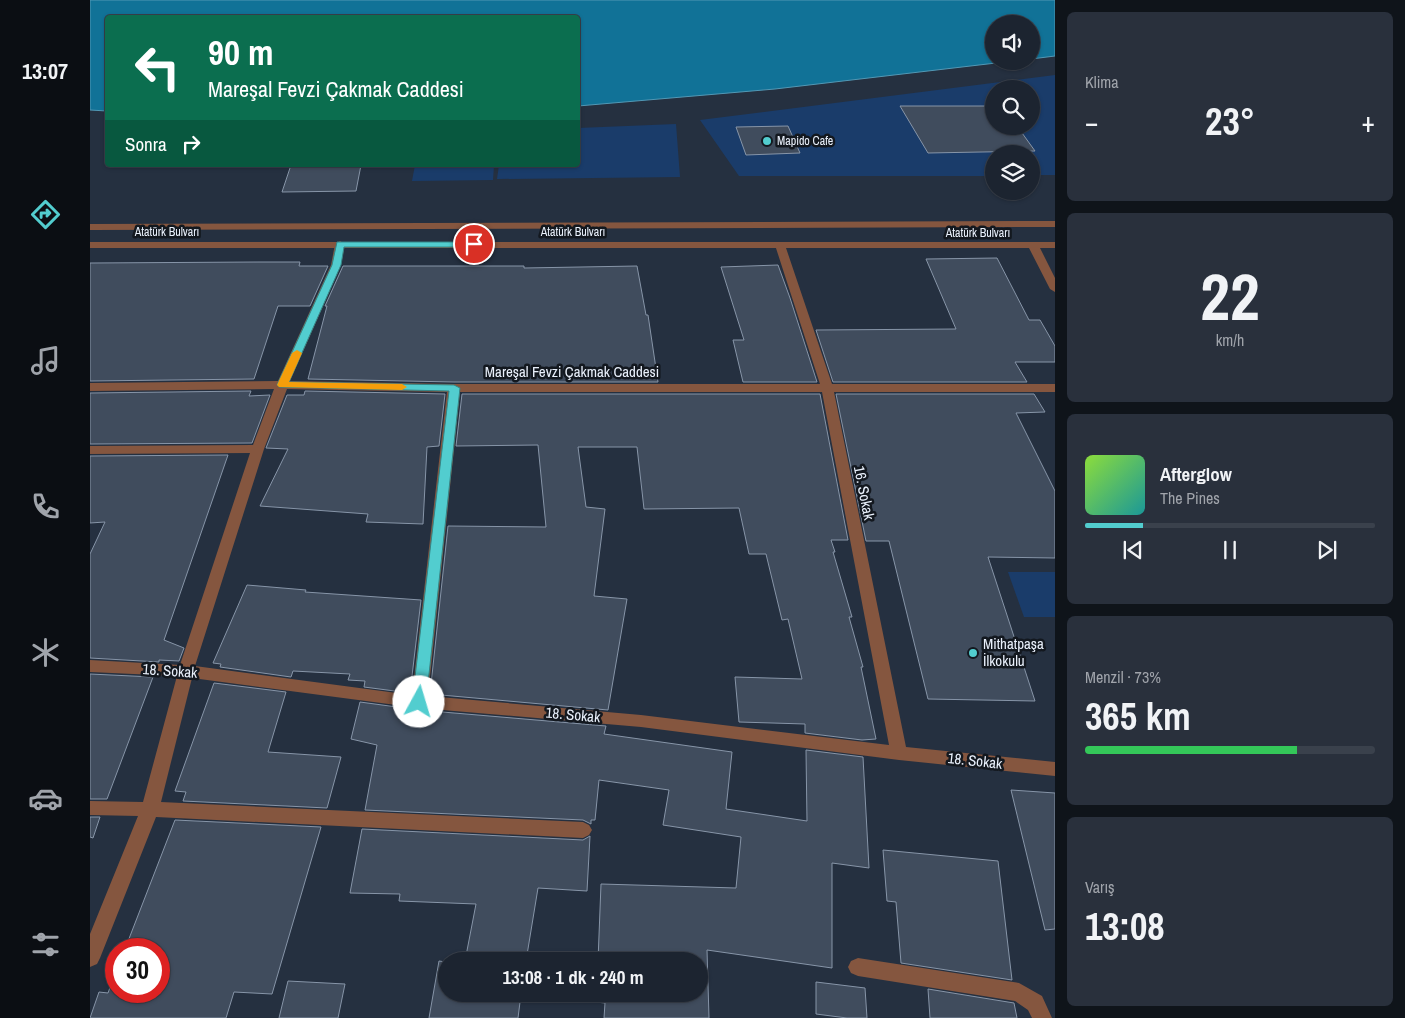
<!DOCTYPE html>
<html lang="tr">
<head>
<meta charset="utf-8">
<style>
	:root { --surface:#1c2430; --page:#29303c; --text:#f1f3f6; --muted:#a0a4ab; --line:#3a414c; --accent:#52cdcf }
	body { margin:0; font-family:"Archivo Narrow",sans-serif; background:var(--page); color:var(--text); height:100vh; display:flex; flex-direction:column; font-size:19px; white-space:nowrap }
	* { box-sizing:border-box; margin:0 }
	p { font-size:16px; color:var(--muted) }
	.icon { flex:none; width:28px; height:28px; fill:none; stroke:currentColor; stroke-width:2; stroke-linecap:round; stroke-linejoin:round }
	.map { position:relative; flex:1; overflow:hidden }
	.sheet { display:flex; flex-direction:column; gap:12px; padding:12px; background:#0f141a; width:350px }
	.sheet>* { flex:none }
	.banner { position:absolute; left:15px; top:15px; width:475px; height:152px; border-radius:5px; box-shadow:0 1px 4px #0004,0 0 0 1px var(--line); background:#0b6e4f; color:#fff; overflow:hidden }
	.controls { position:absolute; left:895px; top:15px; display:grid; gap:10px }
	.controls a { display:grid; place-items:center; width:55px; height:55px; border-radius:50%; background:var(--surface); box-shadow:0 1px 4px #0004,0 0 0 1px var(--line); font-size:25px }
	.speed { position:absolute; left:15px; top:938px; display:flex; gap:10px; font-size:25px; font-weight:700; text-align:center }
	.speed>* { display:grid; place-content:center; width:65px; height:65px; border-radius:50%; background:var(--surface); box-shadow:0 1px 4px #0004,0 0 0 1px var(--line); line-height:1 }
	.speed .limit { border:8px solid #d22; background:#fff; color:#111 }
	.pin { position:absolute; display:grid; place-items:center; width:42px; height:42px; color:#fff; margin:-21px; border:2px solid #fff; border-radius:50%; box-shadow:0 1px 5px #0007 }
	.me { position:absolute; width:55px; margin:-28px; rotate:6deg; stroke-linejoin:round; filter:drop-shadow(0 0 4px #0008) }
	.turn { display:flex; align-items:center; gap:18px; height:105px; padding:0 20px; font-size:22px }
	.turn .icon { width:65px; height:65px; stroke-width:2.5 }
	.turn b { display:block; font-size:35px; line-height:42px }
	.then { display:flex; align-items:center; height:48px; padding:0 20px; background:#0003; gap:10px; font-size:19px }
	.big { font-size:38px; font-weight:700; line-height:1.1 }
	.sheet .tile { flex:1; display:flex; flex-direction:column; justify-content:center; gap:8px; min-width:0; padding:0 18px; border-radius:8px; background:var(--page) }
	.sheet .dial { align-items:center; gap:0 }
	.dial b { font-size:65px; line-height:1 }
	.song { display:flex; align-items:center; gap:15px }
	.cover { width:60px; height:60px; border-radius:8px; background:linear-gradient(135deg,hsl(90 70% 55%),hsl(180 70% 35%)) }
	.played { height:5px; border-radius:2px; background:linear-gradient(90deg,var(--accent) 20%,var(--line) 20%) }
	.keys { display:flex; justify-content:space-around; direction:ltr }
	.heat { display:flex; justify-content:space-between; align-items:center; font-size:28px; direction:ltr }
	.charge { height:8px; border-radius:4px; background:linear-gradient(90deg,#34c759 73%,var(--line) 0) }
	.trip { position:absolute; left:348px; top:952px; width:270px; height:50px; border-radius:25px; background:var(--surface); box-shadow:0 1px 4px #0004,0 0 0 1px var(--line); font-weight:700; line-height:50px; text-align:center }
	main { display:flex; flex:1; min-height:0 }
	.dock { display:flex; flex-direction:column; width:90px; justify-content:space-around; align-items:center; background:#0b0e13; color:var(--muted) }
	.dock .icon { width:35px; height:35px }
	.dock .on { color:var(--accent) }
	.dock b { font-size:22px; color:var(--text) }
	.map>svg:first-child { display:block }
	.green { fill:#1a3c6a; fill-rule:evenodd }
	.water { fill:#117297; stroke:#5298b5 }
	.building { fill:#404c5d; stroke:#8795a8 }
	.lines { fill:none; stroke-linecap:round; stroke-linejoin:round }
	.minor { fill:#85563f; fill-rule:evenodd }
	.tertiary { fill:#85563f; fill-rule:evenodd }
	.route { fill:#52cdcf; stroke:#358587 }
	.slow { fill:#f59e0b }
	.poi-dot { fill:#52cdcf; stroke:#13181f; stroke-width:2 }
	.labels { text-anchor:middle; stroke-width:5; stroke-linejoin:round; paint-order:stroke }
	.far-poi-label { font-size:12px; fill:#eaf1fc; stroke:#13181f; text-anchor:start }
	.far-street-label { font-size:12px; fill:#eaf1fc; stroke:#13181f }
	.street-label { font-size:15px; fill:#eaf1fc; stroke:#13181f }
	.poi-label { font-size:15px; fill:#eaf1fc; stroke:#13181f; text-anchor:start }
</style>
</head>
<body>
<main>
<nav class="dock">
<b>13:07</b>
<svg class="icon on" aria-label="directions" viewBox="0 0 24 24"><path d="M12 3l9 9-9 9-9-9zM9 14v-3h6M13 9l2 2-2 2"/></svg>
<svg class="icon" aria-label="music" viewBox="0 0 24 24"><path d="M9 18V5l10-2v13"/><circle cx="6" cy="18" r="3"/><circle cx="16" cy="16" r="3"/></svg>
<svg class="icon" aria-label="phone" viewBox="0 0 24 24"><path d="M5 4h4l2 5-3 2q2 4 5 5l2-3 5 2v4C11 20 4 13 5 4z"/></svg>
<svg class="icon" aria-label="climate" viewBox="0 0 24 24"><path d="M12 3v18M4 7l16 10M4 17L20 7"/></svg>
<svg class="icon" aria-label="car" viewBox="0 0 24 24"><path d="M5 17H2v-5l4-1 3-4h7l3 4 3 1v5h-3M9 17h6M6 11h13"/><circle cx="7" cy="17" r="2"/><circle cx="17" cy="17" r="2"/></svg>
<svg class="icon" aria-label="filters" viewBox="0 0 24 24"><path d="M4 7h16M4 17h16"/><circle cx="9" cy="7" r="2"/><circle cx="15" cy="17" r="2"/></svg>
</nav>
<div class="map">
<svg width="965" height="1018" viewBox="0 0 965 1018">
	<rect width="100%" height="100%" fill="#253040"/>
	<g class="green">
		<path d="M965 75V175H941V154H904V176H649L610 120ZM904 89H941V126H904Z"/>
		<polygon points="586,124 590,177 407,179 409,165 488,165 488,128"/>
		<polygon points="325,165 404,165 403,180 322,181"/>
		<polygon points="918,572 965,572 965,617 934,617"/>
	</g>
	<polygon class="water" points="0,0 965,0 965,56 941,59 941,24 904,24 904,61 923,61 685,89 488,106 488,18 18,18 17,111 0,110"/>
	<g class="building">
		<polygon points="810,106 904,106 904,126 927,126 945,151 838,153"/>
		<polygon points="698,126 710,153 656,155 646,127"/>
		<polygon points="201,165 271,165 266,191 192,192"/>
		<polygon points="907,258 939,320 950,320 965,346 965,362 925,362 937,382 743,382 726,330 866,329 836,259"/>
		<polygon points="169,262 210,262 209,266 238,266 220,306 188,306 164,379 0,381 0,263"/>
		<polygon points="688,265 700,298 727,382 653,382 643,340 654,340 631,267"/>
		<polygon points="253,266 434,266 434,268 547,266 556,315 558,315 568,382 364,382 218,379 237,306 235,306"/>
		<polygon points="161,391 159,396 180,395 162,443 0,444 0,393"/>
		<polygon points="215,391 355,394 349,446 337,447 333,524 276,522 278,514 170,506 198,449 176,448 197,395 214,395"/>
		<polygon points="372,394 730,394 758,540 741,540 745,552 743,552 762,617 759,617 773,667 771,667 786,739 772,740 715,733 715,724 649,722 645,677 712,679 698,619 692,620 676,554 659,554 649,508 554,509 547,447 488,447 496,507 515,509 504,596 537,599 518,710 340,694 358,526 456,527 448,445 366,446"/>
		<polygon points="746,394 944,394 955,412 926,413 965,491 965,558 898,557 945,701 838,699 799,541 776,541"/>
		<polygon points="138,455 74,640 94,648 89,661 69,660 69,662 0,658 0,554 15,522 0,523 0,456"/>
		<polygon points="157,585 216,590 215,592 331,600 320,693 274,687 275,681 258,680 260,674 203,671 201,677 130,667 131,664 123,663"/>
		<polygon points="0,674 63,677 17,799 0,799"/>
		<polygon points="124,683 196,692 178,752 251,757 237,808 93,801 96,792 85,791"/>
		<polygon points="270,702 329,710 516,726 514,734 642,752 636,809 717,821 716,750 773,757 779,868 742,863 742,968 617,950 619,1018 514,1018 515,1003 506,1002 506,994 609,994 609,961 508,961 511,884 646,888 651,837 573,825 579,790 509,780 505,820 501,820 501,824 493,820 275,810 287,745 261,739"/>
		<polygon points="921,790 965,793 965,929 955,930"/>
		<polygon points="0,817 10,817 3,838 0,837"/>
		<polygon points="85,820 231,827 182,994 144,992 136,1018 0,1018 9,992 18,993 26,971 26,991 69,991 69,949 35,949"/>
		<polygon points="272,829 493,840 500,836 497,891 448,888 436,961 375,961 386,904 309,901 310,894 260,893"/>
		<polygon points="793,850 908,861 922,980 811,963 806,902 797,901"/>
		<polygon points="349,961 356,962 356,994 431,994 428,1018 339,1018"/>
		<polygon points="198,981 255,984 248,1018 189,1018"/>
		<polygon points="726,982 775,988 777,1018 757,1018 726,1014"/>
		<polygon points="838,989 924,1003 927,1018 840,1018"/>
	</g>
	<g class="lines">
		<g class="minor">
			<path d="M250 241 255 244 251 265 200 381 364 384H730L685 245 690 242 695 245 742 384H965V392H744L816 747 965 762V776L809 760 551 727 329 708 102 678 71 802 493 822 499 825 502 830 499 835 493 838 66 817 10 958 7 964 0 967V934L48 816 0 815V801L53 802 87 676 0 672V660L90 665 160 453 0 454V446L163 445 184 389 0 391V383L188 381 241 265 245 244ZM197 389 357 392 322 695 105 666 174 449ZM370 392H732L799 745 551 715 338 696Z"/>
			<polygon points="768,958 929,983 952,996 962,1018 942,1018 938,1010 925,1001 768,976 761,973 758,967 761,961"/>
		</g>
		<g class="tertiary">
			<polygon points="965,221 965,227 0,230 0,224"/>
			<polygon points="0,242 965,242 965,248 950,248 965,278 965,292 960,289 939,248 0,248"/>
		</g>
	</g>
	<polygon class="route" points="247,242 384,242 388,244 384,247 254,247 251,265 199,382 364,385 370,388 336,702 334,705 329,707 324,705 322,702 359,391 189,387 187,385 242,265"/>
	<polygon class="slow" points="207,350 212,353 199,382 312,384 317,387 312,390 189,387 187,385 202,353"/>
	<g class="poi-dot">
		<circle cx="677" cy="141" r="5"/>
		<circle cx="883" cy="653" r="5"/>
	</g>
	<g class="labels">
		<g class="far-poi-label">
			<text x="687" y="145">Mapido Cafe</text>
		</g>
		<g class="far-street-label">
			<text x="77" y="236">Atatürk Bulvarı</text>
			<text x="483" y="236">Atatürk Bulvarı</text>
			<text x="888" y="237">Atatürk Bulvarı</text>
		</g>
		<g class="street-label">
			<text x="482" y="377">Mareşal Fevzi Çakmak Caddesi</text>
			<text transform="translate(774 493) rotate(79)" y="5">16. Sokak</text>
			<text transform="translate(80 671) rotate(4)" y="5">18. Sokak</text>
			<text transform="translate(483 715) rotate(5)" y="5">18. Sokak</text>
			<text transform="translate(885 761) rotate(6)" y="5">18. Sokak</text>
		</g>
		<g class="poi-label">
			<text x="893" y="649">Mithatpaşa<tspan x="893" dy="17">İlkokulu</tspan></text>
		</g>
	</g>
</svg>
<div class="controls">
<a><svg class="icon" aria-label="sound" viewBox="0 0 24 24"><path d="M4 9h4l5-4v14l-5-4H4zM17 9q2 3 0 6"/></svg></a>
<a><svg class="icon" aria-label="search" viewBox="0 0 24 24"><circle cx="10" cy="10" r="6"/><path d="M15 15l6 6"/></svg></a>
<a><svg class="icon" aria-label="layers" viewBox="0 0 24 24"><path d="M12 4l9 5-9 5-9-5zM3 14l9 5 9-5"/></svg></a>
</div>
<div class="speed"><div class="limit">30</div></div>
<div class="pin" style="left:384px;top:244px;background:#d93025"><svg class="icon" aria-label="arrive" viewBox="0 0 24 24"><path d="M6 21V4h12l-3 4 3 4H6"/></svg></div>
<svg class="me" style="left:329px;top:702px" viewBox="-20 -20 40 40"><circle r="19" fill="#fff"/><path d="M0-13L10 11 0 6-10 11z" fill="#52cdcf"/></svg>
<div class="trip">13:08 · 1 dk · 240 m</div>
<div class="banner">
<div class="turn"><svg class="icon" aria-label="left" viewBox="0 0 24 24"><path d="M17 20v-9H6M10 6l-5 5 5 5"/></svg><div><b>90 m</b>Mareşal Fevzi Çakmak Caddesi</div></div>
<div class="then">Sonra<svg class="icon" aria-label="right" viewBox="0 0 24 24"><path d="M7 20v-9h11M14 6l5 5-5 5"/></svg></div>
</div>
</div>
<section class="sheet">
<div class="tile"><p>Klima</p>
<div class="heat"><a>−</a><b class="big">23°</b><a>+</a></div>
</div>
<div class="tile dial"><b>22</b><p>km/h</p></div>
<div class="tile">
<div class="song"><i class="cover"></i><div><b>Afterglow</b><p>The Pines</p></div></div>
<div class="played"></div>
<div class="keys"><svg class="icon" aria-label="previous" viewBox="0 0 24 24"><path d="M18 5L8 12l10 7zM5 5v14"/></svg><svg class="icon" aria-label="pause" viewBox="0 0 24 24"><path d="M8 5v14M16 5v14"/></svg><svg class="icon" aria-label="next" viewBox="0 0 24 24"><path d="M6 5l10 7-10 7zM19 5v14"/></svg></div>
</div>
<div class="tile"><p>Menzil · 73%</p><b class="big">365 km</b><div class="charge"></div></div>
<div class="tile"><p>Varış</p><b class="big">13:08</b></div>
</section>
</main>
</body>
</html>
